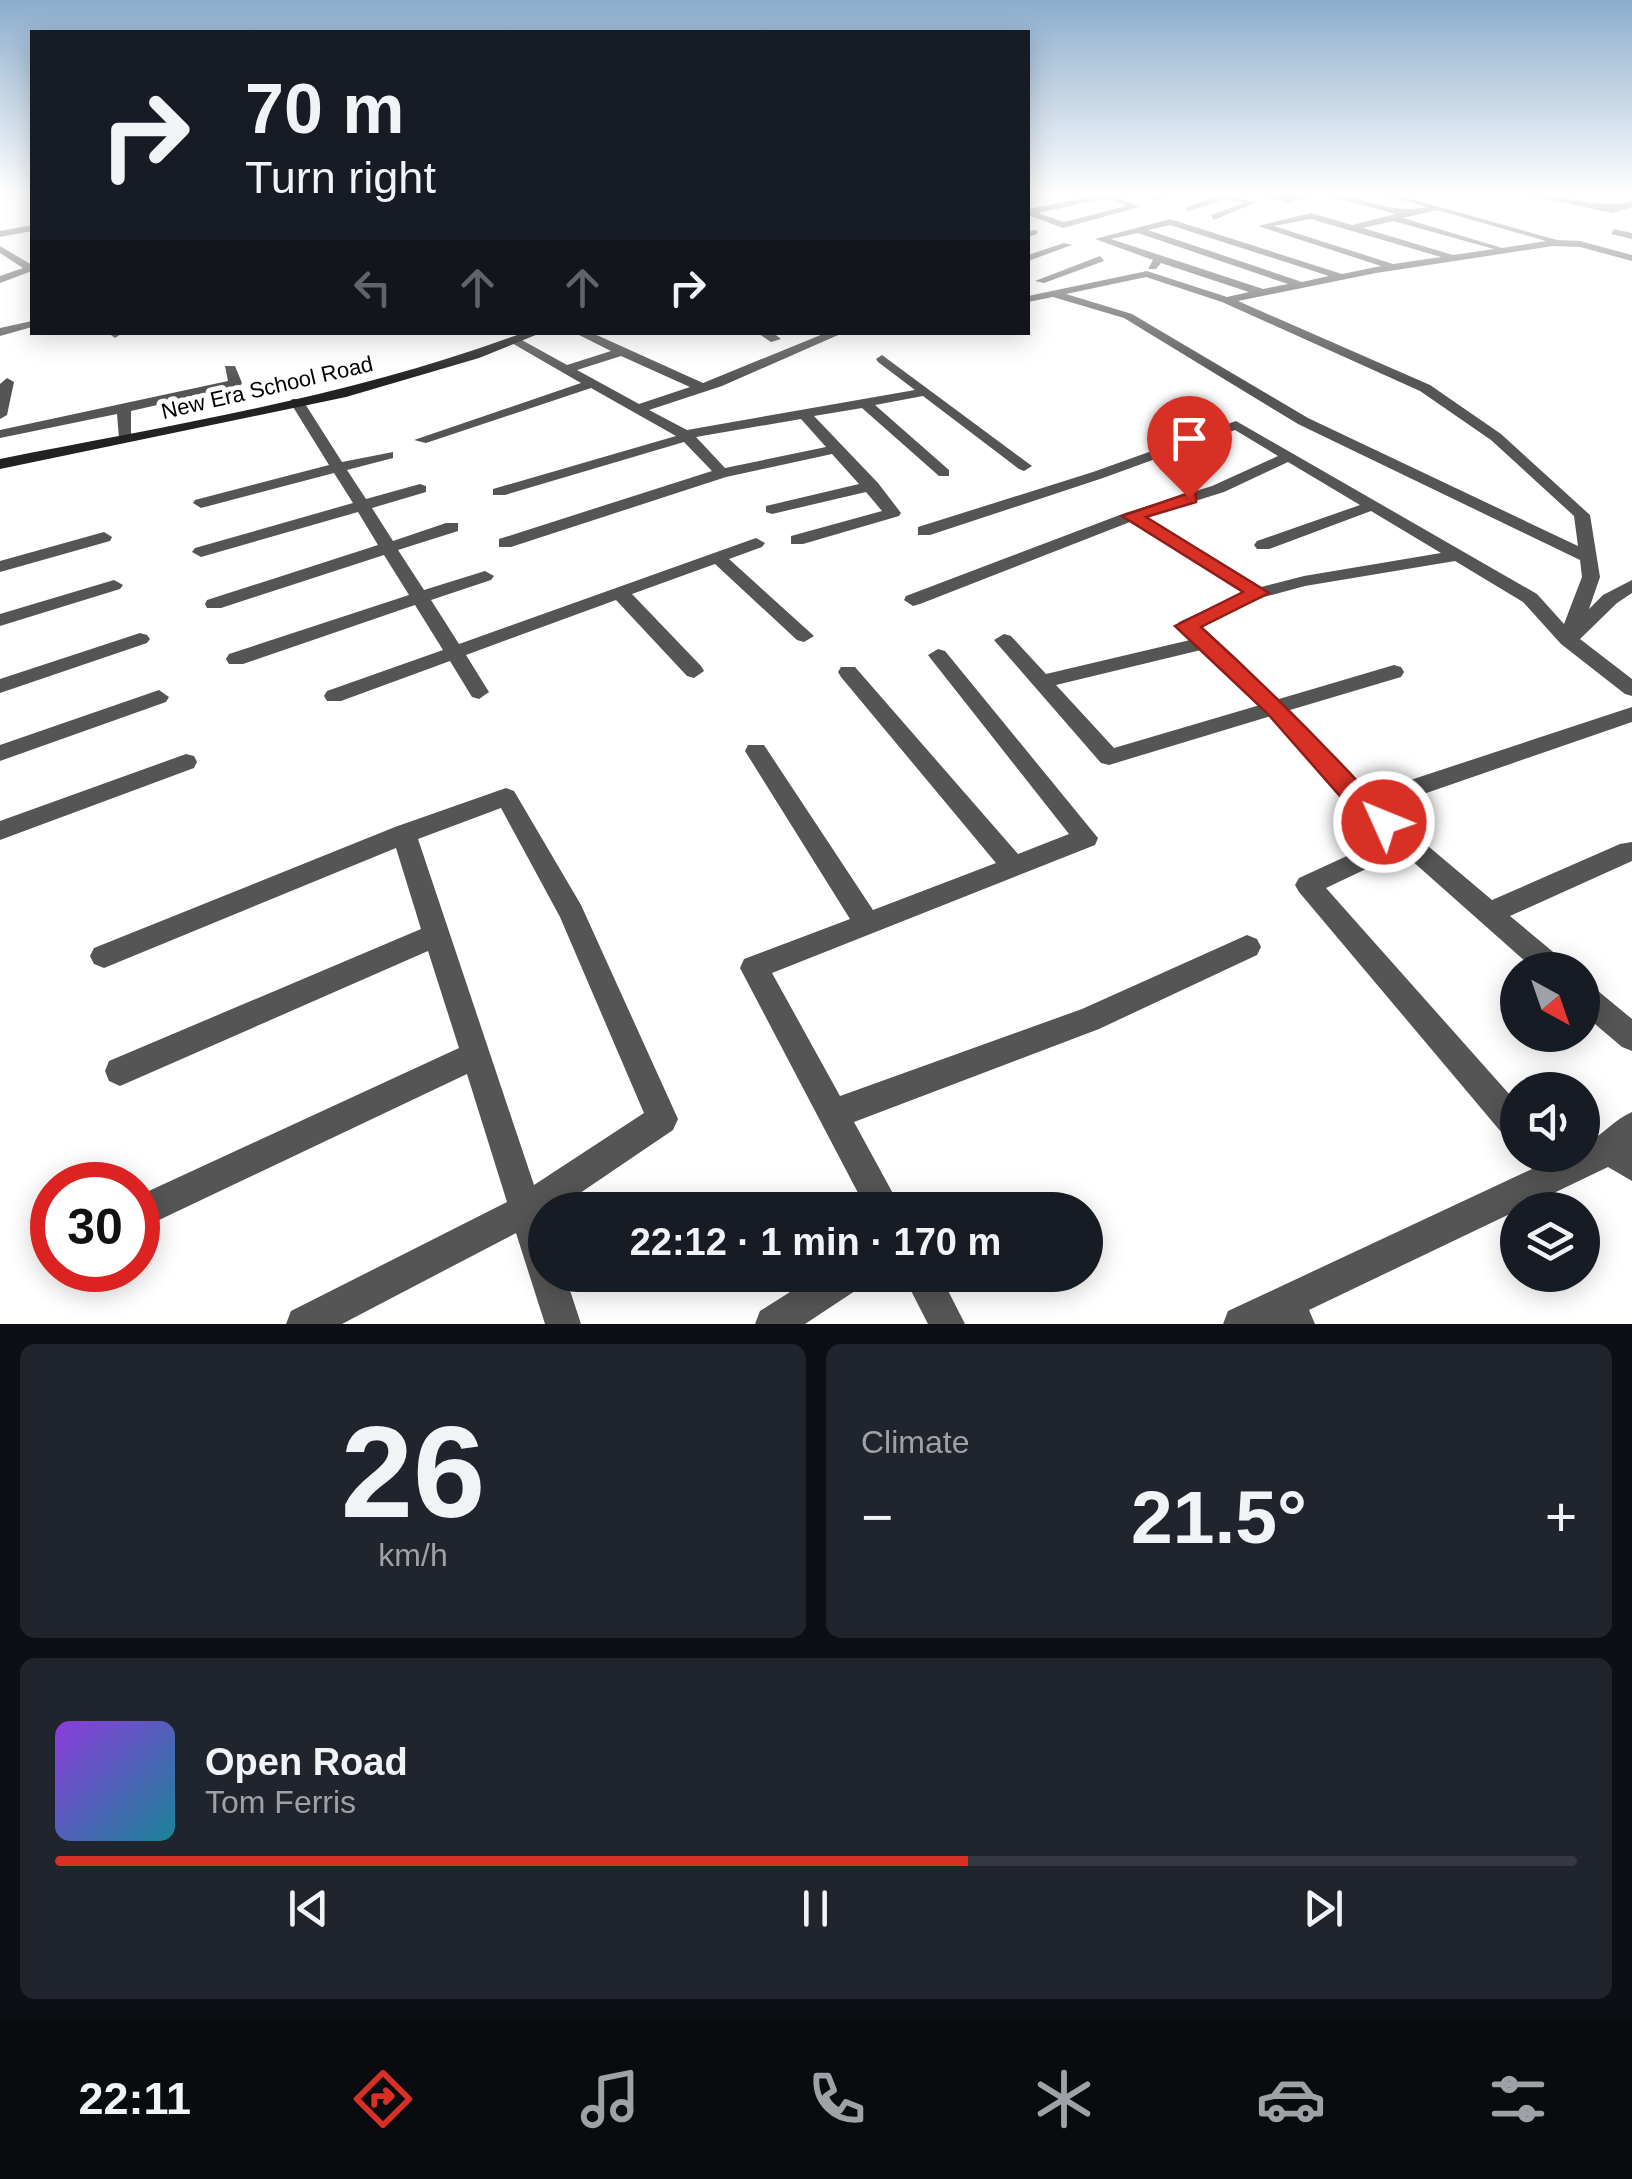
<!DOCTYPE html>
<html lang="en">
<head>
<meta charset="utf-8">
<style>
	:root { --surface:#171b24; --page:#20242c; --text:#f1f3f6; --muted:#9ea1a6; --line:#363941; --accent:#d93025 }
	body { margin:0; font-family:Helvetica,sans-serif; background:var(--page); color:var(--text); height:100vh; display:flex; flex-direction:column; font-size:38px; white-space:nowrap }
	* { box-sizing:border-box; margin:0 }
	p { font-size:32px; color:var(--muted) }
	.icon { flex:none; width:55px; height:55px; fill:none; stroke:currentColor; stroke-width:2; stroke-linecap:round; stroke-linejoin:round }
	.map { position:relative; height:1324px; overflow:hidden }
	.drawer { display:flex; flex-direction:column; gap:20px; padding:20px; background:#0d0f14; flex:1 }
	.drawer>* { flex:none }
	.guide { position:absolute; left:30px; top:30px; width:1000px; height:305px; border-radius:0px; box-shadow:0 5px 25px #0003; background:#171b24; color:var(--text); overflow:hidden }
	.needle { width:65px; rotate:140deg }
	.fabs { position:absolute; left:1500px; top:952px; display:grid; gap:20px }
	.fabs a { display:grid; place-items:center; width:100px; height:100px; border-radius:50%; background:var(--surface); box-shadow:0 5px 25px #0003; font-size:50px }
	.speed { position:absolute; left:30px; top:1162px; display:flex; gap:20px; font-size:50px; font-weight:700; text-align:center }
	.speed>* { display:grid; place-content:center; width:130px; height:130px; border-radius:50%; background:var(--surface); box-shadow:0 5px 25px #0003; line-height:1 }
	.speed .limit { border:15px solid #d22; background:#fff; color:#111 }
	.pin { position:absolute; display:grid; place-items:center; width:85px; height:85px; color:#fff; margin:-102px -42px; border-radius:50% 50% 50% 0; rotate:-45deg; box-shadow:0 0 10px #0007 }
	.pin .icon { rotate:45deg }
	.me { position:absolute; width:110px; margin:-55px; rotate:314deg; stroke-linejoin:round; filter:drop-shadow(0 0 8px #0008) }
	.turn { display:flex; align-items:center; gap:35px; height:210px; padding:0 50px; font-size:45px }
	.turn .icon { width:130px; height:130px; stroke-width:2.5 }
	.turn b { display:block; font-size:70px; line-height:85px }
	.lanes { display:flex; align-items:center; height:95px; padding:0 50px; background:#0003; justify-content:center; gap:50px; direction:ltr }
	.lanes .off { opacity:.35 }
	.big { font-size:75px; font-weight:700; line-height:1.1 }
	.drawer .widget { flex:1; display:flex; flex-direction:column; justify-content:center; gap:15px; min-width:0; padding:0 35px; border-radius:15px; background:var(--page) }
	.drawer .dial { align-items:center; gap:0 }
	.dial b { font-size:130px; line-height:1 }
	.song { display:flex; align-items:center; gap:30px }
	.cover { width:120px; height:120px; border-radius:15px; background:linear-gradient(135deg,hsl(270 70% 55%),hsl(190 70% 35%)) }
	.played { height:10px; border-radius:5px; background:linear-gradient(90deg,var(--accent) 60%,var(--line) 60%) }
	.keys { display:flex; justify-content:space-around; direction:ltr }
	.heat { display:flex; justify-content:space-between; align-items:center; font-size:55px; direction:ltr }
	.drawer .tiles { flex:1; display:grid; gap:20px; grid-template-columns:1fr 1fr }
	.widget:last-child { grid-column:span 2 }
	.trip { position:absolute; left:528px; top:1192px; width:575px; height:100px; border-radius:50px; background:var(--surface); box-shadow:0 5px 25px #0003; font-weight:700; line-height:100px; text-align:center }
	.menu { display:flex; height:160px; justify-content:space-around; align-items:center; background:#090b0e; color:var(--muted) }
	.menu .icon { width:70px; height:70px }
	.menu .active { color:var(--accent) }
	.menu b { font-size:45px; color:var(--text) }
	.map>svg:first-child { display:block }
	.lines { fill:none; stroke-linecap:round; stroke-linejoin:round }
	.street { fill:#555; fill-rule:evenodd }
	.secondary { fill:#222; fill-rule:evenodd }
	.route { fill:#d93025; stroke:#8d1f18; stroke-width:2.5 }
	.labels { text-anchor:middle; stroke-width:10; stroke-linejoin:round; paint-order:stroke }
	.far-street-label { font-size:22px; fill:#000; stroke:#fff }
</style>
</head>
<body>
<div class="map">
<svg width="1632" height="1324" viewBox="0 0 1632 1324">
	<rect width="100%" height="100%" fill="#fff"/>
	<g class="lines">
		<g class="street">
			<path d="M1099 195H1113L1139 207 1063 228 1028 215V209ZM1107 198 1126 206 1064 222 1038 213Z"/>
			<polygon points="1159,195 1172,195 1156,201 1152,198"/>
			<polygon points="1220,195 1257,202 1214,220 1211,215 1244,203 1225,199 1189,211 1185,208"/>
			<polygon points="1264,195 1312,195 1288,203"/>
			<path d="M1325 195C1360 193 1391 216 1427 207L1384 195H1397L1557 240 1580 241 1632 255V261L1580 247 1553 246 1376 273 1238 301 1430 385 1501 434 1590 515 1600 577 1589 609 1603 595 1632 580V593L1617 603 1580 639 1632 679V696L1625 694 1561 644 1523 602 1455 561 1305 586 1264 597 1199 627 1279 699 1394 665 1401 667 1404 672 1401 677 1290 710 1368 794 1632 707V722L1383 808 1492 900 1620 844 1632 842V861L1510 916 1564 961 1568 970H1535L1402 852 1326 888 1518 1104V1144L1507 1139 1299 892 1295 885 1299 878 1386 838 1356 811 1271 716 1109 765 1101 763 994 640 1004 634 1011 636 1046 674 1190 640 1176 626 1179 622 1244 592 1130 522 920 604 913 606 904 600 906 596 1125 513 1212 486 1278 456 1235 430 1103 478 930 535H918V527L1093 472 1236 421 1537 594 1564 624 1582 577 1580 560 1298 424 1124 318 1053 297 1028 302V296L1147 271 1227 297 1249 292 1161 263 1156 269H1148L1153 260 1095 239 1170 219 1342 274 1381 266 1258 226 1311 213 1352 225 1396 214ZM1437 210 1546 241 1502 248 1403 218ZM1311 219 1441 257 1393 264 1274 226ZM1393 221 1494 249 1453 255 1363 228ZM1170 225 1329 276 1302 282 1148 230ZM1138 233 1288 284 1263 289 1111 239ZM1146 277 1222 302 1420 391 1491 440 1574 516 1578 546 1308 418 1132 314 1066 294ZM1288 462 1360 505 1257 541 1254 545 1257 549H1269L1371 511 1441 553 1304 576 1261 587 1144 517 1224 492ZM1201 650 1260 705 1114 748 1056 685Z"/>
			<path d="M1528 195C1564 193 1597 211 1632 201V207L1612 213Z"/>
			<polygon points="32,225 32,231 0,237 0,231"/>
			<polygon points="1614,229 1632,233 1632,239 1611,234"/>
			<polygon points="1037,230 1037,234 1028,237 1028,231"/>
			<polygon points="1064,243 1072,245 1028,261 1028,255"/>
			<polygon points="0,246 32,265 32,271 0,283 0,276 23,268 0,253"/>
			<polygon points="1100,256 1104,261 1044,283 1035,281"/>
			<polygon points="32,321 32,327 0,336 0,328"/>
			<polygon points="107,332 120,332 121,334 115,338"/>
			<path d="M573 332H590L703 383 828 332H845L722 386 649 410 687 430 915 390 878 362 876 359 882 355 1032 466 1024 471 1019 469 923 396 875 405 949 470V476H939L862 408 814 416 878 483 901 513 899 516 803 544H791V536L882 511 866 492 772 514 766 512V506L859 484 832 454 726 477 511 547H499V539L712 471 684 442 505 495H493V489L676 436 591 388 426 443 414 440 581 383 510 342 520 339 567 365 611 351ZM621 356 690 387 639 404 577 370ZM801 419 826 447 725 468 696 437Z"/>
			<polygon points="756,332 772,332 781,339 771,342"/>
			<polygon points="225,366 235,366 242,383 240,386 131,411 131,441 119,438 117,414 0,438 0,430 228,381"/>
			<polygon points="7,378 14,382 7,415 0,419 0,384"/>
			<polygon points="292,399 302,399 342,462 393,452 393,458 347,470 366,499 420,484 426,486 426,492 372,508 393,541 446,523 458,523 458,531 398,550 424,590 485,571 494,576 491,580 431,600 459,644 756,538 765,543 762,547 729,559 814,636 804,642 797,640 715,564 632,594 701,666 704,671 694,678 687,676 616,600 466,655 489,692 479,699 472,697 450,661 341,701 327,701 324,696 327,691 443,650 415,605 243,664 229,664 226,659 229,654 409,595 384,555 221,608 207,608 205,604 207,600 378,545 358,512 201,557 192,552 195,548 353,503 334,473 201,508 193,503 195,500 329,465 290,402"/>
			<polygon points="104,532 112,537 110,541 0,572 0,561"/>
			<polygon points="114,580 123,585 120,589 0,626 0,614"/>
			<polygon points="140,633 147,635 150,639 147,643 0,693 0,679"/>
			<polygon points="938,649 945,651 1098,838 1095,845 772,973 840,1096 1082,1009 1247,935 1257,939 1261,947 1257,955 1099,1029 854,1122 902,1210 867,1210 740,968 744,959 850,919 745,751 748,745 764,745 873,910 996,863 841,677 838,672 841,667 855,667 1018,854 1069,834 931,659 928,655"/>
			<polygon points="159,690 169,697 166,702 0,761 0,745"/>
			<polygon points="186,754 194,756 197,762 194,768 0,840 0,821"/>
			<path d="M506 788 514 791 581 905 678 1119 673 1130 555 1210H545V1275H565L581 1324H545L516 1233 342 1324H286L291 1311 507 1202 467 1074 138 1230V1196L459 1048 428 951 120 1086 109 1081 105 1071 109 1061 421 929 396 848 104 968 94 964 90 956 94 948 395 827ZM501 808 560 917 644 1113 534 1185 418 839Z"/>
			<polygon points="1582,982 1592,986 1632,1019 1632,1051 1622,1047 1582,1013"/>
			<path d="M1632 1112V1181L1608 1167 1309 1310 1315 1324H1223L1228 1311 1532 1169 1525 1155H1582V1146C1601 1137 1613 1120 1632 1112Z"/>
			<polygon points="817,1275 867,1275 861,1287 805,1324 755,1324 760,1311"/>
			<polygon points="903,1275 940,1275 965,1324 928,1324"/>
		</g>
		<path class="secondary" d="M525 332H543L479 358 346 397 0 469V459C177 424 355 396 525 332Z"/>
	</g>
	<linearGradient id="sky" x2="0" y2="1"><stop stop-color="#8cadcc"/><stop offset="0.51" stop-color="#fff"/><stop offset="1" stop-color="#fff" stop-opacity="0"/></linearGradient>
	<rect width="1632" height="380" fill="url(#sky)"/>
	<path class="route" d="M1189 493 1196 494V502L1146 517 1269 593 1201 627C1257 678 1309 729 1360 784 1372 797 1390 808 1398 822L1394 830 1384 833 1375 830 1354 812 1267 713 1175 626 1243 592 1122 516Z"/>
	<g class="labels">
		<g class="far-street-label">
			<text transform="translate(267 387) rotate(-13)" y="8">New Era School Road</text>
		</g>
	</g>
</svg>
<div class="fabs">
<a><svg class="needle" viewBox="-14 -14 28 28"><path d="M0-13l5 13h-10z" fill="#e53935"/><path d="M0 13l5-13h-10z" fill="#9ea1a6"/></svg></a>
<a><svg class="icon" aria-label="sound" viewBox="0 0 24 24"><path d="M4 9h4l5-4v14l-5-4H4zM17 9q2 3 0 6"/></svg></a>
<a><svg class="icon" aria-label="layers" viewBox="0 0 24 24"><path d="M12 4l9 5-9 5-9-5zM3 14l9 5 9-5"/></svg></a>
</div>
<div class="speed"><div class="limit">30</div></div>
<div class="pin" style="left:1189px;top:498px;background:#d93025"><svg class="icon" aria-label="arrive" viewBox="0 0 24 24"><path d="M6 21V4h12l-3 4 3 4H6"/></svg></div>
<svg class="me" style="left:1384px;top:822px" viewBox="-20 -20 40 40"><circle r="17" fill="#d93025" stroke="#fff" stroke-width="3"/><path d="M0-11L8 9 0 5-8 9z" fill="#fff"/></svg>
<div class="trip">22:12 · 1 min · 170 m</div>
<div class="guide">
<div class="turn"><svg class="icon" aria-label="right" viewBox="0 0 24 24"><path d="M7 20v-9h11M14 6l5 5-5 5"/></svg><div><b>70 m</b>Turn right</div></div>
<div class="lanes"><svg class="icon off" aria-label="left" viewBox="0 0 24 24"><path d="M17 20v-9H6M10 6l-5 5 5 5"/></svg><svg class="icon off" aria-label="ahead" viewBox="0 0 24 24"><path d="M12 20V5M6 11l6-6 6 6"/></svg><svg class="icon off" aria-label="ahead" viewBox="0 0 24 24"><path d="M12 20V5M6 11l6-6 6 6"/></svg><svg class="icon" aria-label="right" viewBox="0 0 24 24"><path d="M7 20v-9h11M14 6l5 5-5 5"/></svg></div>
</div>
</div>
<section class="drawer">
<div class="tiles">
<div class="widget dial"><b>26</b><p>km/h</p></div>
<div class="widget"><p>Climate</p>
<div class="heat"><a>−</a><b class="big">21.5°</b><a>+</a></div>
</div>
<div class="widget">
<div class="song"><i class="cover"></i><div><b>Open Road</b><p>Tom Ferris</p></div></div>
<div class="played"></div>
<div class="keys"><svg class="icon" aria-label="previous" viewBox="0 0 24 24"><path d="M18 5L8 12l10 7zM5 5v14"/></svg><svg class="icon" aria-label="pause" viewBox="0 0 24 24"><path d="M8 5v14M16 5v14"/></svg><svg class="icon" aria-label="next" viewBox="0 0 24 24"><path d="M6 5l10 7-10 7zM19 5v14"/></svg></div>
</div>
</div>
</section>
<nav class="menu">
<b>22:11</b>
<svg class="icon active" aria-label="directions" viewBox="0 0 24 24"><path d="M12 3l9 9-9 9-9-9zM9 14v-3h6M13 9l2 2-2 2"/></svg>
<svg class="icon" aria-label="music" viewBox="0 0 24 24"><path d="M9 18V5l10-2v13"/><circle cx="6" cy="18" r="3"/><circle cx="16" cy="16" r="3"/></svg>
<svg class="icon" aria-label="phone" viewBox="0 0 24 24"><path d="M5 4h4l2 5-3 2q2 4 5 5l2-3 5 2v4C11 20 4 13 5 4z"/></svg>
<svg class="icon" aria-label="climate" viewBox="0 0 24 24"><path d="M12 3v18M4 7l16 10M4 17L20 7"/></svg>
<svg class="icon" aria-label="car" viewBox="0 0 24 24"><path d="M5 17H2v-5l4-1 3-4h7l3 4 3 1v5h-3M9 17h6M6 11h13"/><circle cx="7" cy="17" r="2"/><circle cx="17" cy="17" r="2"/></svg>
<svg class="icon" aria-label="filters" viewBox="0 0 24 24"><path d="M4 7h16M4 17h16"/><circle cx="9" cy="7" r="2"/><circle cx="15" cy="17" r="2"/></svg>
</nav>
</body>
</html>
